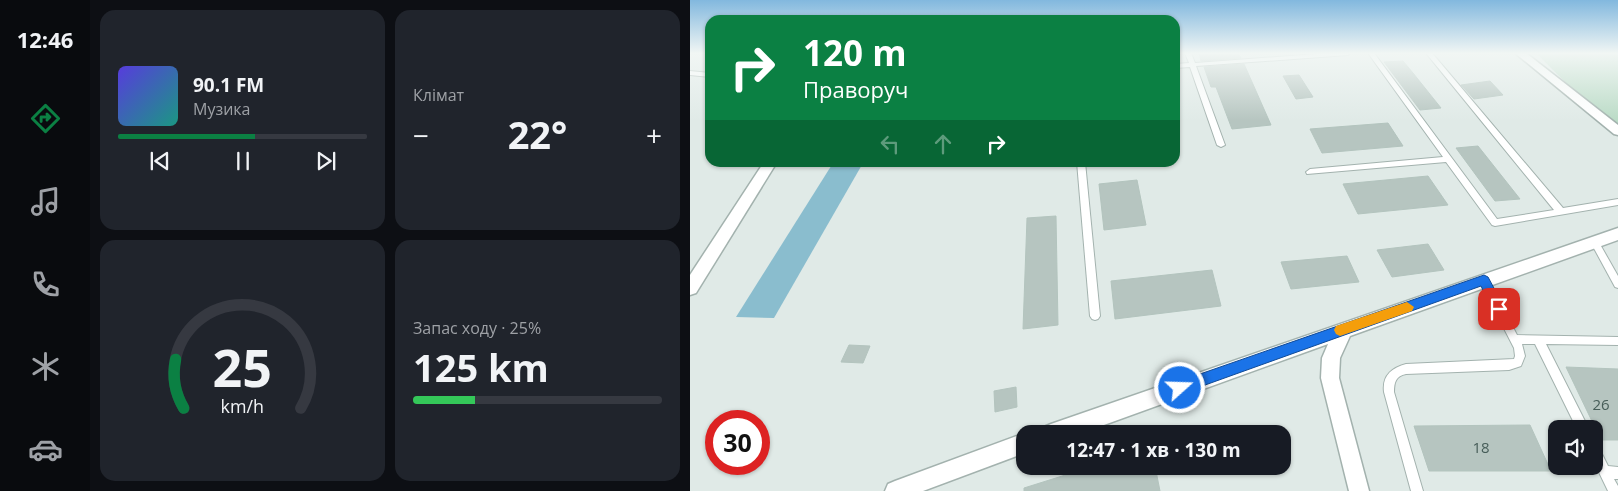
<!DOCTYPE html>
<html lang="uk">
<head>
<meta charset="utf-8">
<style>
	:root { --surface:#171b24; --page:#20242c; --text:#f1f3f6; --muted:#9ea1a6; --line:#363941; --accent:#0b8043 }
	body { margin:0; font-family:"Open Sans",sans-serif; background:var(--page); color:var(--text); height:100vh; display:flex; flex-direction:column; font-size:19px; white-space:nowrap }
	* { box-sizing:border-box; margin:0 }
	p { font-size:16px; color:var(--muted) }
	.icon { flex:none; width:28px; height:28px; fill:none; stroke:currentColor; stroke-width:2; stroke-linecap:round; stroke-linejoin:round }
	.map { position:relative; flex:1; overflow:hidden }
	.side { display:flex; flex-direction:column; gap:10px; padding:10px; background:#0d0f14; width:600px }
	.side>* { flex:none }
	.hud { position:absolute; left:15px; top:15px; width:475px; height:152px; border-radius:15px; box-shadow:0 1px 4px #0004; background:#0b8043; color:#fff; overflow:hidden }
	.controls { position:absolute; left:858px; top:420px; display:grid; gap:10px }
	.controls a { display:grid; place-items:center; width:55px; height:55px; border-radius:10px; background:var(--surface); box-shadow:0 1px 4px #0004; font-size:25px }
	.speed { position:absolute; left:15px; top:410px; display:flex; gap:10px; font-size:25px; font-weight:700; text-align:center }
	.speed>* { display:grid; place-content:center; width:65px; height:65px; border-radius:50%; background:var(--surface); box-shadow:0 1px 4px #0004; line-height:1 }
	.speed .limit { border:8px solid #d22; background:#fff; color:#111 }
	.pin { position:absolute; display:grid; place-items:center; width:42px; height:42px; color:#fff; margin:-21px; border-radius:10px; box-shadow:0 2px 8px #0006 }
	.me { position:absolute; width:55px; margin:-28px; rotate:70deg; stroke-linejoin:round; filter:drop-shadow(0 0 4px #0008) }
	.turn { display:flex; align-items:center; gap:18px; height:105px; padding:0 15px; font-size:22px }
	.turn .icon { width:65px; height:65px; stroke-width:2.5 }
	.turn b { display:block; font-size:35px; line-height:42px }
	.lanes { display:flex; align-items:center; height:48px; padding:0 15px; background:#0003; justify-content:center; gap:25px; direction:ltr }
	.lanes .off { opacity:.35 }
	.big { font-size:38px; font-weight:700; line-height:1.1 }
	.side .card { flex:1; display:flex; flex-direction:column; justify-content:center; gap:8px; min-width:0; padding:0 18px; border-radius:15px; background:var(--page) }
	.side .dial { align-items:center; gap:0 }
	.dial svg { height:130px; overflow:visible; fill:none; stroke:var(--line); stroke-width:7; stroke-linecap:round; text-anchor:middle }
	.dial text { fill:var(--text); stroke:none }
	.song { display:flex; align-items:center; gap:15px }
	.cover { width:60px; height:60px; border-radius:8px; background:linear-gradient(135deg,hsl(250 70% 55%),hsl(170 70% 35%)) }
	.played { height:5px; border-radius:2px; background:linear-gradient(90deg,var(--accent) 55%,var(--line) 55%) }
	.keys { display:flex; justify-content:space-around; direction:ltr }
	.heat { display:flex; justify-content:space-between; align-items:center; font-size:28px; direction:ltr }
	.charge { height:8px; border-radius:4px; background:linear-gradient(90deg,#34c759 25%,var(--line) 0) }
	.side .tiles { flex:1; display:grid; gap:10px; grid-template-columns:repeat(2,1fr) }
	.trip { position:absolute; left:326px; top:425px; width:275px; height:50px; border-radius:15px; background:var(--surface); box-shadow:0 1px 4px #0004; font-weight:700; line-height:50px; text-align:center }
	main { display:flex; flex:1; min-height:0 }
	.dock { display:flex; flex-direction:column; width:90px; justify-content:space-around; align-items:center; background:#090b0e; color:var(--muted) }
	.dock .icon { width:35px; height:35px }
	.dock .current { color:var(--accent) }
	.dock b { font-size:22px; color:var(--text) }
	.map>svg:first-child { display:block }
	.green { fill:#badbc6 }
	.water { fill:#8abdce }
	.building { fill:#b6c5c0; stroke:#b3c4be }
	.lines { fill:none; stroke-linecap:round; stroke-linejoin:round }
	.service-casing { stroke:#a3b2ae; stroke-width:2 }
	.minor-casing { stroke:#a3b2ae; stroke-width:3 }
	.service { fill:#fff; fill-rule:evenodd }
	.minor { fill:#fff; fill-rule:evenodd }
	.route { fill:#1a73e8; stroke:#114b97 }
	.slow { fill:#f59e0b }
	.labels { text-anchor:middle; stroke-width:4; stroke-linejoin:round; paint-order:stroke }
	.near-number-label { font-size:15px; fill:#465d58 }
</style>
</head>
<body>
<main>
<nav class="dock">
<b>12:46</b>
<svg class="icon current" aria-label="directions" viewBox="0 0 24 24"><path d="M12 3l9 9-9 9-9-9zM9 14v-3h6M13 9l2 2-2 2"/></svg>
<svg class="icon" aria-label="music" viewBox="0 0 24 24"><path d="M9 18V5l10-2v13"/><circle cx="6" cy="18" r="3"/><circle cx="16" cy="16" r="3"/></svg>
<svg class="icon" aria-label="phone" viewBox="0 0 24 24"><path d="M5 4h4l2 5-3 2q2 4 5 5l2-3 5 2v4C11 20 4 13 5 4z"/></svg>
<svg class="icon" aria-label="climate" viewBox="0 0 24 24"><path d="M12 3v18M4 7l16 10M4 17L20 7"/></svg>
<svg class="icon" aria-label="car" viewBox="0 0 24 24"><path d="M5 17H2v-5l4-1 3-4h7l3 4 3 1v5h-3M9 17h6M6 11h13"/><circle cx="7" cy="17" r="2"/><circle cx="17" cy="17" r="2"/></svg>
</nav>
<section class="side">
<div class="tiles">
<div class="card">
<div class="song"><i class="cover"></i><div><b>90.1 FM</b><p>Музика</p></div></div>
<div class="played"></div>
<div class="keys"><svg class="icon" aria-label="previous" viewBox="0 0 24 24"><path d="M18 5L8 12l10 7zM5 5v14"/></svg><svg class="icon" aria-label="pause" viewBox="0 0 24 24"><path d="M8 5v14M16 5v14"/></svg><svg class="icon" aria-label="next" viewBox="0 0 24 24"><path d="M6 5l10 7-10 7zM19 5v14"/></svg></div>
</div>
<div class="card"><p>Клімат</p>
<div class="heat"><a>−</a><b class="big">22°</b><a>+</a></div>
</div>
<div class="card dial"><svg viewBox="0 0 100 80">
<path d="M14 69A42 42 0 1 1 86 69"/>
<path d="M14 69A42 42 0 0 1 9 39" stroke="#0b8043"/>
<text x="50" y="56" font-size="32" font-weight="700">25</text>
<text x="50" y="72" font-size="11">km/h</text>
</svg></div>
<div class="card"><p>Запас ходу · 25%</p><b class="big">125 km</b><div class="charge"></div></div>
</div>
</section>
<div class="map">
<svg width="928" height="491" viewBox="0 0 928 491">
	<rect width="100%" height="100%" fill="#e0eae7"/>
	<polygon class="green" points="846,53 928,53 928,127 887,94"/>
	<polygon class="water" points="143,163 173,163 84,318 46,317"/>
	<g class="building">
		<polygon points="509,53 548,53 551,58 511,61"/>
		<polygon points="713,61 723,73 751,108 730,110 694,62"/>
		<polygon points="554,64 562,82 581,125 542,129 526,87 521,87 514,67"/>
		<polygon points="609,75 623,97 606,99 593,76"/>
		<polygon points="800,81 813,95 784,99 771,85"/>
		<polygon points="698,123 713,146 632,153 620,129"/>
		<polygon points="788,146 830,199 805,201 766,148"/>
		<polygon points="738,176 758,205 668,214 653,184"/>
		<polygon points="447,180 456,225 414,230 409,184"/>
		<polygon points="366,216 368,325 333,329 337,218"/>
		<polygon points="738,244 754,270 702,277 687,250"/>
		<polygon points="657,256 669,282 601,289 591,262"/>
		<polygon points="522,270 531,306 425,319 421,281"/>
		<polygon points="159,345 180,346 173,363 151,362"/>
		<polygon points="876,367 928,369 928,440 911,440"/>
		<polygon points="326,387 327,407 305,412 304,391"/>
		<polygon points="840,425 861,471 739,471 724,426"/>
		<polygon points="404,466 465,466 470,491 334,491 334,488"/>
	</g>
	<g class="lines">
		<g class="service-casing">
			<g id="service">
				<polygon points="495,53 501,53 505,63 640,53 661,53 658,55 506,66 535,145 531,147 527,145 500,67 485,68 485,64 499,63"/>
				<polygon points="678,53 684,53 807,219 864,210 736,53 742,53 873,208 928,199 928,205 805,226 802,225 756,162 617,174 616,172 620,169 753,157"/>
				<polygon points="0,71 20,73 20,77 0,75"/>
				<polygon points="387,162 395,162 410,316 408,319 405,320 402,319 400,316"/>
				<polygon points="904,238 907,239 928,276 928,288 925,287 900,241 901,239"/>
				<path d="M794 276 797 277 827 335 928 337V345L856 344 899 429H887L845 344H832L835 356 831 366 819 370 716 374C706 376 704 382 704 392L733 491H721L694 392C692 376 701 368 716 364L824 359 825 356 824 348 789 280 791 277Z"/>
				<polygon points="904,444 908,446 918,466 928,467 928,479 924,479 928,486 928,491 918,491 904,462"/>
			</g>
		</g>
		<g class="minor-casing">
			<g id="minor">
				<polygon points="825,53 836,53 928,125 928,135 924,134"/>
				<polygon points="74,162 87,162 6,293 0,295 0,275"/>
				<polygon points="928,228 928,240 660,336 650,358 649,378 679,491 659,491 631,378 632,358 638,344 389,434 351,434 354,427 361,424"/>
				<polygon points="335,433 335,453 233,491 195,491 198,484 205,481"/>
			</g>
		</g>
		<use href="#service" class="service"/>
		<use href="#minor" class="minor"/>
	</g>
	<linearGradient id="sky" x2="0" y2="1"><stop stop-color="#82b8de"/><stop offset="0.44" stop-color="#f1f6f4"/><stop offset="1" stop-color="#f1f6f4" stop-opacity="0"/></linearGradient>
	<rect width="928" height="121" fill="url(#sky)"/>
	<polygon class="route" points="794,275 798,277 813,305 815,309 813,313 804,313 791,286 490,394 485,392 483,388 485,383 490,381"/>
	<polygon class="slow" points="717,302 724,307 722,311 650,336 646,334 644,330 646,326"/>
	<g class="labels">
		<g class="near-number-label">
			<text x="911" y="410">26</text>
			<text x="791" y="453">18</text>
		</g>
	</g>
</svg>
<div class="controls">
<a><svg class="icon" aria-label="sound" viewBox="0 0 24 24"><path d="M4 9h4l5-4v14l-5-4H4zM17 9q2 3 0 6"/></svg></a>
</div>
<div class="speed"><div class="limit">30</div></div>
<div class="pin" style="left:809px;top:309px;background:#d93025"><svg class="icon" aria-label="arrive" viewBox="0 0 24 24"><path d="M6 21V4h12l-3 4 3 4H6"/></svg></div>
<svg class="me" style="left:490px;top:388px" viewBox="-20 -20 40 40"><circle r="17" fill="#1a73e8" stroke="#fff" stroke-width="3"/><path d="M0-11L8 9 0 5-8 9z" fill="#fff"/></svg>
<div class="trip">12:47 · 1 хв · 130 m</div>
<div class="hud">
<div class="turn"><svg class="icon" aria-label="right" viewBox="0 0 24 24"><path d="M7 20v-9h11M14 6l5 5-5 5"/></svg><div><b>120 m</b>Праворуч</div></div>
<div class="lanes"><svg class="icon off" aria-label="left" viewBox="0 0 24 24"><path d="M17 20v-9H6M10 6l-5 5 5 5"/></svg><svg class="icon off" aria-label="ahead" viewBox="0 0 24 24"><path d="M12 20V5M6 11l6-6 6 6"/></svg><svg class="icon" aria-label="right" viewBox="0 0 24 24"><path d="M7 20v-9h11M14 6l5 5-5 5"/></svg></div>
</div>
</div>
</main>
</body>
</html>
